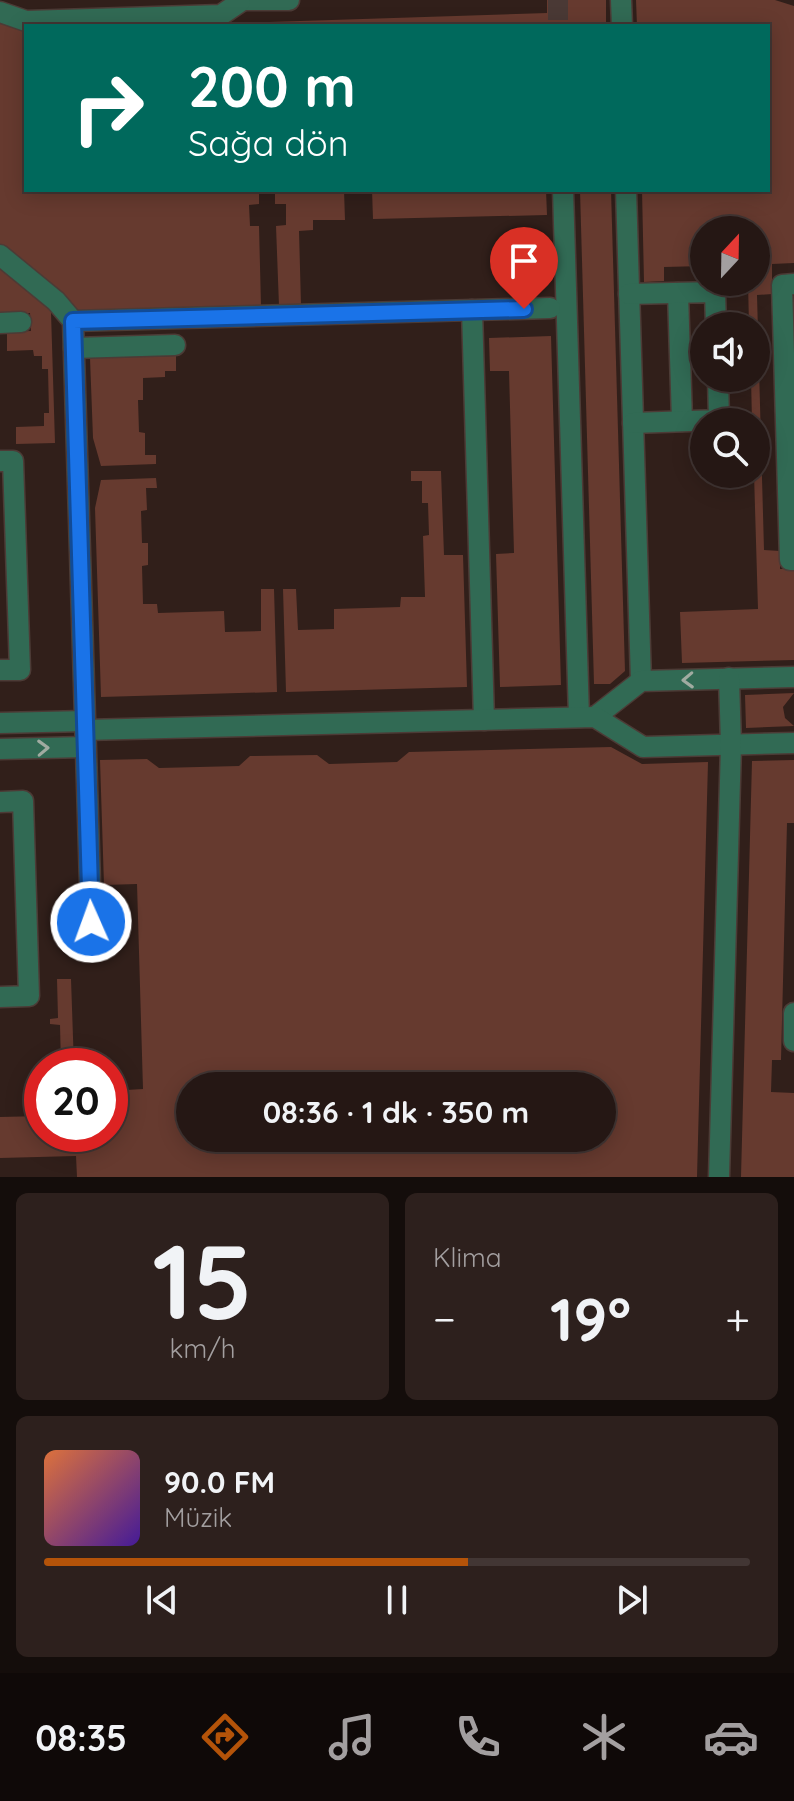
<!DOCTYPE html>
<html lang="tr">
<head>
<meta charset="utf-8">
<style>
	:root { --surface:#251714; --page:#2d201d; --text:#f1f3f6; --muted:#a39fa0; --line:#423634; --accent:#b45309 }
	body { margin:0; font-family:Quicksand,sans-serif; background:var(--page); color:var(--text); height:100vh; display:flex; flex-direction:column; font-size:30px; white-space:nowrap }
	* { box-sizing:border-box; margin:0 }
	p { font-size:26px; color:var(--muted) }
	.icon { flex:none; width:44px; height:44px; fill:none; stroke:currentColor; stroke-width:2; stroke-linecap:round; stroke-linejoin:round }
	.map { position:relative; height:1177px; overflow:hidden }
	.sheet { display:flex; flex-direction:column; gap:16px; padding:16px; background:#140d0b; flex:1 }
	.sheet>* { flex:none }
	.banner { position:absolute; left:24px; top:24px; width:746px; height:168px; border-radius:0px; box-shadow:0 4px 20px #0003,0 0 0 2px var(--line); background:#00695c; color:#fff; overflow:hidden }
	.needle { width:52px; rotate:22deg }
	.buttons { position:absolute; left:690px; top:216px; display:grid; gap:16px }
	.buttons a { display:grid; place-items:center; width:80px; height:80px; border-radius:50%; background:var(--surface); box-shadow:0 4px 20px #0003,0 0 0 2px var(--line); font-size:40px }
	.speed { position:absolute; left:24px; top:1048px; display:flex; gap:16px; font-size:40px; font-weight:700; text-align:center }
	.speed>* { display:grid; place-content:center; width:104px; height:104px; border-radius:50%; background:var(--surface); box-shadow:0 4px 20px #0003,0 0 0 2px var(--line); line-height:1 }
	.speed .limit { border:12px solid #d22; background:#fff; color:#111 }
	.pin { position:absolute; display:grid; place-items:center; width:68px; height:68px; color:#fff; margin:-82px -34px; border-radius:50% 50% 50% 0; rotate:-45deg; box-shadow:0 0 8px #0007 }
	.pin .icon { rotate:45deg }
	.me { position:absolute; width:88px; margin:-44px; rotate:358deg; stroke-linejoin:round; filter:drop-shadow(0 0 6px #0008) }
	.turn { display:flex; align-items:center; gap:28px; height:168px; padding:0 32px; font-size:36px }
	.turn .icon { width:104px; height:104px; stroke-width:2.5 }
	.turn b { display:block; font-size:56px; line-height:68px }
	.big { font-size:60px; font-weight:700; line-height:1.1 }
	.sheet .tile { flex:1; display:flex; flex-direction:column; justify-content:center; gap:12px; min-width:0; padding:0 28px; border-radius:12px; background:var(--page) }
	.sheet .dial { align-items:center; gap:0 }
	.dial b { font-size:104px; line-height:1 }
	.song { display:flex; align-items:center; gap:24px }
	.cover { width:96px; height:96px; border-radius:12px; background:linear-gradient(135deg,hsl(20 70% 55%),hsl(260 70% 35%)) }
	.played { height:8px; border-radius:4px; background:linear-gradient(90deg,var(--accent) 60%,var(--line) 60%) }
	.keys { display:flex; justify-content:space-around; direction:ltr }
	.heat { display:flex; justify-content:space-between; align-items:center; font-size:44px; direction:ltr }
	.sheet .tiles { flex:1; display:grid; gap:16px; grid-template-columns:1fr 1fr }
	.tile:last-child { grid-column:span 2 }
	.trip { position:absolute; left:176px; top:1072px; width:440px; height:80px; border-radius:40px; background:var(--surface); box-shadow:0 4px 20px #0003,0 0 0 2px var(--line); font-weight:700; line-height:80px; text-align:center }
	.tabs { display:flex; height:128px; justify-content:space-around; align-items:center; background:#0f0908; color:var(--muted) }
	.tabs .icon { width:56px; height:56px }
	.tabs .active { color:var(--accent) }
	.tabs b { font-size:36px; color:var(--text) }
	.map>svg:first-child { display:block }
	.green { fill:#663a2f; fill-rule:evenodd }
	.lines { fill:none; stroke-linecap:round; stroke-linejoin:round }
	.minor-tunnel { stroke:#4a3935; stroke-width:20; stroke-dasharray:20 10; stroke-linecap:butt }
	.minor-casing { stroke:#4c3b36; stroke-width:23 }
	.minor { stroke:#316a54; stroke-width:20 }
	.oneway { stroke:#a0aba1 }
	.route-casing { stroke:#114b97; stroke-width:20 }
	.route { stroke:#1a73e8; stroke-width:14 }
</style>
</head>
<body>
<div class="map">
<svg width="794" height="1177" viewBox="0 0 794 1177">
	<rect width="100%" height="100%" fill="#311f1a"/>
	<g class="green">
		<polygon points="547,0 606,0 606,26 269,26 269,22 547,13"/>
		<polygon points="636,0 775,0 794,6 794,263 772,264 772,294 757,295 764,550 780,551 780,569 794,569 794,660 682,663 680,612 758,609 754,474 756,422 752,422 751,378 756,378 756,326 749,326 748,282 756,282 756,230 704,230 704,266 664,267 664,281 644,282 642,190 768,190 768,26 637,26"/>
		<polygon points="0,21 26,29 26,190 259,190 259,204 249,205 250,226 259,226 261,306 51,312 55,443 16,444 16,427 44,426 44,413 49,413 48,369 42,369 42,356 34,356 33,350 7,351 7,332 31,331 30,313 0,313"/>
		<polygon points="275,190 344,190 345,220 313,220 313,230 299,231 301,305 279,306 276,226 286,225 286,204 275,204"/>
		<polygon points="372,190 546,190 547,215 373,219"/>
		<polygon points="580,190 611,190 625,671 610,684 594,684"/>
		<polygon points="551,336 561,685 500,687 496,554 514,553 509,371 490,371 489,338"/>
		<polygon points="176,356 176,371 165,371 165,377 143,378 143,400 138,400 139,432 145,433 145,455 156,455 156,464 101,466 93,438 90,358"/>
		<polygon points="411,471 441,471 444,555 463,555 467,687 286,692 283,589 296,589 298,630 334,629 334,609 400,607 401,597 425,597 423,536 429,535 428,503 422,503 422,481 411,481"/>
		<polygon points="156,478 157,488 146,488 147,510 141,511 142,543 148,543 148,565 142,566 143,604 157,604 158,613 224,611 225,632 261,631 261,589 274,589 277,692 101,697 95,508 101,480"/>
		<polygon points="794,693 783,707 785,718 794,726 746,728 745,695"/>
		<path d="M611 747 642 764 708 762 697 1177H77L76 1156 0 1158V1117L42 1116V1134H110V1091L143 1089 137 884 104 885 100 760 147 759 159 768 239 766 250 756 317 755 329 764 397 762 409 752ZM190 1086H602V1138H190Z"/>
		<polygon points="794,760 794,823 787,823 781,1060 772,1060 771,1092 794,1093 794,1177 741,1177 752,761"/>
		<polygon points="57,979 71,979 74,1066 61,1066 60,1025 50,1024 50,1019 58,1018"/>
	</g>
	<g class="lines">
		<polyline class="minor-tunnel" points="558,0 558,26"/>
		<g class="minor-casing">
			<g id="minor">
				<polyline points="237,0 289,0"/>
				<polyline points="621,0 622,26"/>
				<polyline points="0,12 26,21 221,15 240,2"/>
				<polyline points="563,190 579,717"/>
				<polyline points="626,190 641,681"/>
				<polyline points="0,255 56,301 73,321 92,950"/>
				<polyline points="794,284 782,285 790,560 794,560"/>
				<polyline points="678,293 682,421"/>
				<polyline points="629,294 715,292 716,326"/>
				<polyline points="472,310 484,720"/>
				<polyline points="73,321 550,308"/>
				<polyline points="0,323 21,322"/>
				<polyline points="74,348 175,345"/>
				<polyline points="633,423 719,420 718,378"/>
				<polyline points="0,461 13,461 20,670 0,670"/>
				<polyline points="595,717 641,681 794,677"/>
				<polyline points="0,723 85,721"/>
				<polyline points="85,730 595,717 643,747 794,743"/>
				<polyline points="0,749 85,747"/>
				<polyline points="0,802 23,801 29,996 0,997"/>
				<polyline points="794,1013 794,1041"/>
				<polyline points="719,1177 731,745 729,678"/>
			</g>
		</g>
		<use href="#minor" class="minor"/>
	</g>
	<defs><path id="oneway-chevron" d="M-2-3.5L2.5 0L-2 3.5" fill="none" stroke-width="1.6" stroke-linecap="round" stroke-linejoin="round" transform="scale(2)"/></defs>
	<g class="oneway">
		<use href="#oneway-chevron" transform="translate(688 680) rotate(178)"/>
		<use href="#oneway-chevron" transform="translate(43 748) rotate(-2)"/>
	</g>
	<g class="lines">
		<g class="route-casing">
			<polyline id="route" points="91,922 73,321 524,309"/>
		</g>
		<use href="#route" class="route"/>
	</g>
</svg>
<div class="buttons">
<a><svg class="needle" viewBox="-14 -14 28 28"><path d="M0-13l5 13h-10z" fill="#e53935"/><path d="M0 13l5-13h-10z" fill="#a39fa0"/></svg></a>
<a><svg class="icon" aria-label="sound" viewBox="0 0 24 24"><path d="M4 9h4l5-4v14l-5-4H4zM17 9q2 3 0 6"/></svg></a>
<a><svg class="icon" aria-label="search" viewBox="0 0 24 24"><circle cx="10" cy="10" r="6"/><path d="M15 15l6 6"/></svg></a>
</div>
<div class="speed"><div class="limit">20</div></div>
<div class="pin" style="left:524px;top:309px;background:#d93025"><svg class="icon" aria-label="arrive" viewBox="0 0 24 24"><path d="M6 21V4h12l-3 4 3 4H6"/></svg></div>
<svg class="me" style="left:91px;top:922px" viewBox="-20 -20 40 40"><circle r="17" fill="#1a73e8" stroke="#fff" stroke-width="3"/><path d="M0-11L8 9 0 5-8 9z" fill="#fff"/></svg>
<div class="trip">08:36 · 1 dk · 350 m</div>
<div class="banner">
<div class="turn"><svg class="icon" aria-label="right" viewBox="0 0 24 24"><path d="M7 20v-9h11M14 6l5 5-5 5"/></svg><div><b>200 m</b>Sağa dön</div></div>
</div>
</div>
<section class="sheet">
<div class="tiles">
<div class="tile dial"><b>15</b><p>km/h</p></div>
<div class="tile"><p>Klima</p>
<div class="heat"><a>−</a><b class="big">19°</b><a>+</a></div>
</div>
<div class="tile">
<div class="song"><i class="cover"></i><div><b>90.0 FM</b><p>Müzik</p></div></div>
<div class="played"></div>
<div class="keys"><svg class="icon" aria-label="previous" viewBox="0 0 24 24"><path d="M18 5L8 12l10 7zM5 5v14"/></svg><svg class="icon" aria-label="pause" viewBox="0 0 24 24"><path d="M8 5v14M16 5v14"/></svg><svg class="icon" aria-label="next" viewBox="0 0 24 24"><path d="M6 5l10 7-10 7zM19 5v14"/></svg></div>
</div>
</div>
</section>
<nav class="tabs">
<b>08:35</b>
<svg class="icon active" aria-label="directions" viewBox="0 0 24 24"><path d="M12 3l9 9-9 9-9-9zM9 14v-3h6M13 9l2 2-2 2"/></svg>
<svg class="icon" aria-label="music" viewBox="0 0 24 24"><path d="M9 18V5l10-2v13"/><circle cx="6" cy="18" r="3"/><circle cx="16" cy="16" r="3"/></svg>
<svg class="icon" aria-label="phone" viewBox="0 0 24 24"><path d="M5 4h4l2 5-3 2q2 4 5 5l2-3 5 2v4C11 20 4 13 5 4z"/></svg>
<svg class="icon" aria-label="climate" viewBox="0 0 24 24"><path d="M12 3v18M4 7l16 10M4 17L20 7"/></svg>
<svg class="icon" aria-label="car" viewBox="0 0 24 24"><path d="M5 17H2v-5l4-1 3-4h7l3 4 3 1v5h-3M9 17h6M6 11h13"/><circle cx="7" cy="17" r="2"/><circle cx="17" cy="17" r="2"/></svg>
</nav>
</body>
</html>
